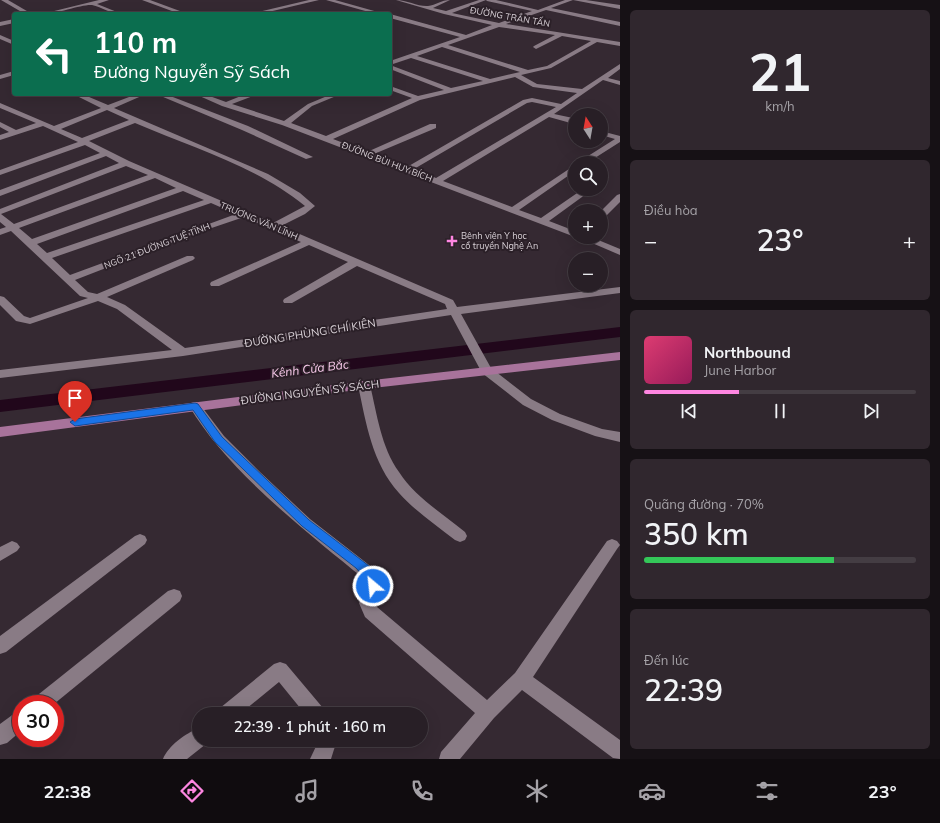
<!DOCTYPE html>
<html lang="vi">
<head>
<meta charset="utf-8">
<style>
	:root { --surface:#281f26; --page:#30272e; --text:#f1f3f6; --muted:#a5a2a7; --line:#443d43; --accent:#fe86e1 }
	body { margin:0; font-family:Mulish,sans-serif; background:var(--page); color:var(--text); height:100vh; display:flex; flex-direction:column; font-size:15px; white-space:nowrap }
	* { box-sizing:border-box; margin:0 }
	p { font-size:13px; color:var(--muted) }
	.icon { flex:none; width:22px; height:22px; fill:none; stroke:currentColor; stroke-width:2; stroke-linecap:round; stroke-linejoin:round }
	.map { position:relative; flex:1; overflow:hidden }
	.panel { display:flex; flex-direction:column; gap:10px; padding:10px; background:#161115; width:320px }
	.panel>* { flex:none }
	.hud { position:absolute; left:12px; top:12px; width:380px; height:84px; border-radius:4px; box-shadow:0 4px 16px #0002,0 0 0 1px var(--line); background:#0b6e4f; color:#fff; overflow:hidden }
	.needle { width:26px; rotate:349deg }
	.tools { position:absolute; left:568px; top:108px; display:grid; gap:8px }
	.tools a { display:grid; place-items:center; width:40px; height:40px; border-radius:50%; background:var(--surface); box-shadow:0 4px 16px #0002,0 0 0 1px var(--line); font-size:20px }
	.speed { position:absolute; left:12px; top:695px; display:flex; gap:8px; font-size:20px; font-weight:700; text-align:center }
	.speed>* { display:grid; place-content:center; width:52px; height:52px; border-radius:50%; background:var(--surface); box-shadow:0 4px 16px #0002,0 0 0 1px var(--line); line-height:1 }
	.speed .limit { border:6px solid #d22; background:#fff; color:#111 }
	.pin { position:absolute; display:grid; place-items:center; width:34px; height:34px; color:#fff; margin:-41px -17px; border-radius:50% 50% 50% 0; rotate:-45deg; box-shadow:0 0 4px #0007 }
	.pin .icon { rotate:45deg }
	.me { position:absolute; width:44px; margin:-22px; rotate:332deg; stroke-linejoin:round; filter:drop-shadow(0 0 3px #0008) }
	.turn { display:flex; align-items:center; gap:14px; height:84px; padding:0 16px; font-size:18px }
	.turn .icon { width:52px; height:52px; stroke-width:2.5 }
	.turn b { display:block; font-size:28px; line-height:34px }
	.big { font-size:30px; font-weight:600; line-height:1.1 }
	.panel .widget { flex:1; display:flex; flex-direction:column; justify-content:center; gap:6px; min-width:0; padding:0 14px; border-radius:6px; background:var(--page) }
	.panel .dial { align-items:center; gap:0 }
	.dial b { font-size:52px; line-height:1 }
	.song { display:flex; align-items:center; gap:12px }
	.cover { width:48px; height:48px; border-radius:6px; background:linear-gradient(135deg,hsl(340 70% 55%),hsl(330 70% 35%)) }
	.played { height:4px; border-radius:2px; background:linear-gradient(90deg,var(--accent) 35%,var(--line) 35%) }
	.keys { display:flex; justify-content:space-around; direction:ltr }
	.heat { display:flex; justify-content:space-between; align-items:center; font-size:22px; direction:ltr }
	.charge { height:6px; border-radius:3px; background:linear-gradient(90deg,#34c759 70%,var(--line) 0) }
	.trip { position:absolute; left:192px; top:707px; width:236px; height:40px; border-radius:20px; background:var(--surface); box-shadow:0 4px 16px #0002,0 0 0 1px var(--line); font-weight:600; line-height:40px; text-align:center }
	.tab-bar { display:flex; height:64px; justify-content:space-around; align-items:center; background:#100c0f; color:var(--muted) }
	.tab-bar .icon { width:28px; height:28px }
	.tab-bar .on { color:var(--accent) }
	.tab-bar b { font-size:18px; color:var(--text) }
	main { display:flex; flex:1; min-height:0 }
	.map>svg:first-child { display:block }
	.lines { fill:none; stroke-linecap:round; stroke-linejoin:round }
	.canal { fill:#21071b; fill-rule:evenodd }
	.minor { fill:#897b85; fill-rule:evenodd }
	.major { fill:#a8739b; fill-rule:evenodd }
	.route { fill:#1a73e8; stroke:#114b97 }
	.poi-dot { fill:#fe86e1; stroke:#2b2028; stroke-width:1.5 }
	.labels { text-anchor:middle; stroke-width:4; stroke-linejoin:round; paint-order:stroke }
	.far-street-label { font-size:9px; fill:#dad2d8; stroke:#2b2028 }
	.far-poi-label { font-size:9px; fill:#dad2d8; stroke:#2b2028; text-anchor:start }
	.street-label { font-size:11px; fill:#dad2d8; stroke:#2b2028 }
	.water-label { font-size:12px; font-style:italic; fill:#fbcced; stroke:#2b2028 }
</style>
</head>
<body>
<main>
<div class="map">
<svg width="620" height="759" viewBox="0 0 620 759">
	<rect width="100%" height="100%" fill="#352932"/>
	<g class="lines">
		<polygon class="canal" points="620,327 620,337 0,412 0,400"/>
		<g class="minor">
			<polygon points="1,0 8,0 32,14 25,14"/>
			<path d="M99 0H109L97 4 122 14C110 14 102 7 92 5 82 4 57 14 42 14Z"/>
			<polygon points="142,0 150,0 188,14 180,14"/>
			<polygon points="309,0 319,0 260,14 250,14"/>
			<polygon points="326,0 335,0 385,14 376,14"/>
			<path d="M396 0C407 0 419 7 428 6 436 5 441 0 450 0L433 8 446 11 479 0H496L538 10 565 0H573L551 8 620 22V26L546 10 506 24 620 42V46L597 42 551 68 521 75 537 84 582 89 620 64V69L608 78 620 81V85L603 80 554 114 573 118 575 120V126L567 122 549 117 443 181 512 207 575 165V171L519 210 541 218 583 189H593L549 221 575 231V237L282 125 222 106 195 94H204L226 102 246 94H254L253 96 232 104 284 121 308 104 332 94H341L312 106 291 123 326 136 412 98 390 90V86L418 96 444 90 390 69V65L451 88 483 81 411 58 390 65V61L460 37 390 18V14L466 35 492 25 444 14ZM486 0 487 1 532 11 499 23 452 13ZM499 27 555 35 534 46 533 47 536 49 562 36 591 41 547 66 528 70 448 45ZM442 47 520 72 490 79 417 56ZM515 77 533 87 577 93 561 104 532 98 523 100 407 167 374 154 436 128V124H430L367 152 333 139 420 100ZM532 102 556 107 436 178 414 169 527 103Z"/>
			<polygon points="573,0 586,0 620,5 620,9"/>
			<polygon points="14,19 14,23 0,26 0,22"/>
			<polygon points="0,35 14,41 14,45 0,39"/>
			<polygon points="14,71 14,75 0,79 0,75"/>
			<path d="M73 94H82L108 105 137 94H146L114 108 268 174 300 193 315 206 305 214 281 226 453 300 457 307 620 287V293L461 314 491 368 531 399 560 414 602 429 620 432V442L595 436 552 420 523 405 482 373 451 315 183 356 0 378V370L172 350 117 309 98 301 30 324 16 321 0 305V296L4 297 24 316 30 318 88 298 80 296 11 231 0 235V229L6 227 0 222V209L119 163 106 156 0 196V190L100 153 85 145 0 175V170L78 142 43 126 0 140V135L9 132 0 127V122L16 130 36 123 0 108V103L54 126 101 108ZM107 110 129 120 82 138 61 129ZM135 123C193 148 256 166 305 206L273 223 129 161 89 141ZM126 166 148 175 14 224 1 214ZM155 178 176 188 32 239 19 228ZM183 191 204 200 47 253 37 244ZM211 203 236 214 70 275 52 258ZM244 217 301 242 211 282 210 284 211 286H219L309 245 348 262 284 299 283 301 284 303H292L357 266 445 304 447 309 185 348 125 305 107 297 193 260 195 258 193 256H187L97 294 88 292 75 280 191 235Z"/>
			<polygon points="156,94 165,94 248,126 313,157 306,159 242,130"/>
			<polygon points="601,131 620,136 620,142 587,163 577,163 615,139 601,135"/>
			<polygon points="602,175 605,175 609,177 601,183"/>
			<polygon points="620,194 620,202 604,218 601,219 601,211 617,195"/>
			<polygon points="578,237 591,237 620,249 620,255"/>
			<path d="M364 381 368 382 370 385C377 414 381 447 399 472 415 497 442 513 465 532L467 536 465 540 460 542 455 540C436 525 415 511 399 493 372 463 366 423 358 385L360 382Z"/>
			<path d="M195 402 199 403 224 436 261 473 310 519 373 568 380 585 375 603 377 607 487 700 515 673 607 541 612 539 617 541 620 545 617 549 533 677 620 740V759L613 758 522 690 494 718 460 759H439L441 752 475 713 365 617 359 603 364 588 363 578C304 530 228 471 189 406L191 403Z"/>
			<polygon points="140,534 145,536 147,540 145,544 6,652 0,654 0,636 135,536"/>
			<polygon points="12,541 17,543 20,547 17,551 0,561 0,547"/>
			<polygon points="174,589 180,591 182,596 180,601 54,704 31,704 34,698 168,591"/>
			<polygon points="280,662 286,664 323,708 326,714 305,714 279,682 240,714 217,714 220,708 274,664"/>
			<polygon points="21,710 21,731 7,743 0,745 0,724 15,713"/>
			<path d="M199 728V740H207L206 744 187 759H163C168 746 186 733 199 728Z"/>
			<polygon points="319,740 337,740 331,759 310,759"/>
		</g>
		<polygon class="major" points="620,352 620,360 364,389 0,437 0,427 364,381"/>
	</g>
	<polygon class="route" points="195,403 198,404 222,437 309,520 373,569 379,580 378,590 373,591 369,590 364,577 356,568 302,526 215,442 193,410 75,426 70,422 75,419"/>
	<path class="poi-dot" d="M450 235h4v4h4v4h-4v4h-4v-4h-4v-4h4z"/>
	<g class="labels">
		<g class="far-street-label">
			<text transform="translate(510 17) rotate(10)" y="3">ĐƯỜNG TRẦN TẤN</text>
			<text transform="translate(387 162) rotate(21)" y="3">ĐƯỜNG BÙI HUY BÍCH</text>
			<text transform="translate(259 221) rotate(23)" y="3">TRƯƠNG VĂN LĨNH</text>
			<text transform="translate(157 246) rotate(-21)" y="3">NGÕ 21 ĐƯỜNG TUỆ TĨNH</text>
		</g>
		<g class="far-poi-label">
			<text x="461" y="239">Bệnh viện Y học<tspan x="461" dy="10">cổ truyền Nghệ An</tspan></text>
		</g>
		<g class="street-label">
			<text transform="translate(310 333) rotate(-9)" y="4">ĐƯỜNG PHÙNG CHÍ KIÊN</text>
			<text transform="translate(310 392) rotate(-7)" y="4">ĐƯỜNG NGUYỄN SỸ SÁCH</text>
		</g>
		<g class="water-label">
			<text transform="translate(310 369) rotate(-7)" y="4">Kênh Cửa Bắc</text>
		</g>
	</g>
</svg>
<div class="tools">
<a><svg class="needle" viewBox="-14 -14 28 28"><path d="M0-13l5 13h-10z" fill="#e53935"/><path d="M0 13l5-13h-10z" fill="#a5a2a7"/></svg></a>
<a><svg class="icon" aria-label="search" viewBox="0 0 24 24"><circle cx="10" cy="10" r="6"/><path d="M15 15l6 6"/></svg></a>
<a>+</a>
<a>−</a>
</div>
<div class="speed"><div class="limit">30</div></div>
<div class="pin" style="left:75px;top:422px;background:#d93025"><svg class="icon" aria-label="arrive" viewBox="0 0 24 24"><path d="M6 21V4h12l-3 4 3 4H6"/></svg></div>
<svg class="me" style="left:373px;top:586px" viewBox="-20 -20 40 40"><circle r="17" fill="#1a73e8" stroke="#fff" stroke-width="3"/><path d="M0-11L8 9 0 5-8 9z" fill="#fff"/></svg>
<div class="trip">22:39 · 1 phút · 160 m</div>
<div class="hud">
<div class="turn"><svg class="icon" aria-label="left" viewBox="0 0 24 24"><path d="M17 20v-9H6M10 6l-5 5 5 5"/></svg><div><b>110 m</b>Đường Nguyễn Sỹ Sách</div></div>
</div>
</div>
<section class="panel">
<div class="widget dial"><b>21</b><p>km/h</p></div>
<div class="widget"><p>Điều hòa</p>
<div class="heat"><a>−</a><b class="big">23°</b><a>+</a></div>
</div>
<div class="widget">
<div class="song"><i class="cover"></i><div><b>Northbound</b><p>June Harbor</p></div></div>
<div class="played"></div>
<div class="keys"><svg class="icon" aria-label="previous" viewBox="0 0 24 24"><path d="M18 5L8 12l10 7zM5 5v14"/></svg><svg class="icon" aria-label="pause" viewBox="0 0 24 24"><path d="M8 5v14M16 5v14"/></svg><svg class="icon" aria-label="next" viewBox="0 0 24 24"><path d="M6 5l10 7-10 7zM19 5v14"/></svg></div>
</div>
<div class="widget"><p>Quãng đường · 70%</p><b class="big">350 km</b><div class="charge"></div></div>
<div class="widget"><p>Đến lúc</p><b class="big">22:39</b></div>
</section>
</main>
<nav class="tab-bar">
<b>22:38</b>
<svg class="icon on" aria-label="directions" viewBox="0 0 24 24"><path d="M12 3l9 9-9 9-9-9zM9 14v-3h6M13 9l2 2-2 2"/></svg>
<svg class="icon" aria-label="music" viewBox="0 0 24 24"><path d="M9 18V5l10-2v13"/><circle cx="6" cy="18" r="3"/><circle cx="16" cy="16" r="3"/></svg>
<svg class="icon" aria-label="phone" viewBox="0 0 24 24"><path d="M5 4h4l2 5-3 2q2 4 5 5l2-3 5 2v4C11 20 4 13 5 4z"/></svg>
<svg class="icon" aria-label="climate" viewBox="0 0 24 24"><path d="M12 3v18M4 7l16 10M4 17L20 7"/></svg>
<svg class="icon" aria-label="car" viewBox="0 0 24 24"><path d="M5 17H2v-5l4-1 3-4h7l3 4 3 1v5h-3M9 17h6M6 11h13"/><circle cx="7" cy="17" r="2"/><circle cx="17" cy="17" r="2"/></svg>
<svg class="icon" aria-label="filters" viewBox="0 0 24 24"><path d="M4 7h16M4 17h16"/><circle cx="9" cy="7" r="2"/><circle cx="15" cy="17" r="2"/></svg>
<b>23°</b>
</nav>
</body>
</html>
